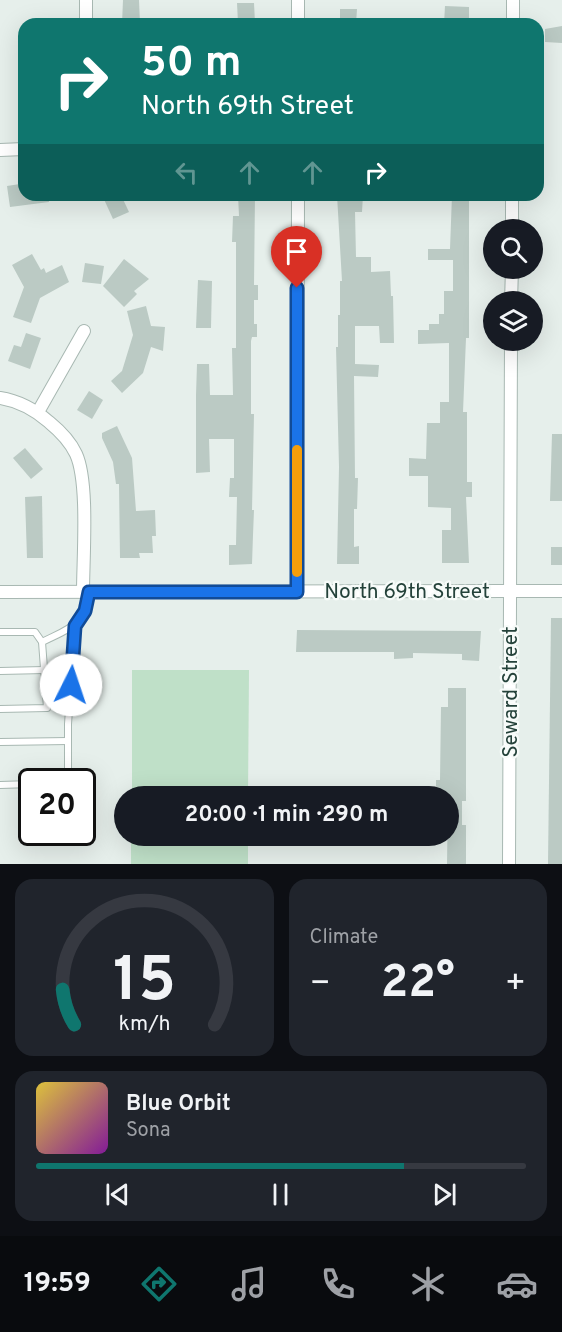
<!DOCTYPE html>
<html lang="en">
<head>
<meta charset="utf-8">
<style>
	:root { --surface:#171b24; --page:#20242c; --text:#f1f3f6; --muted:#9ea1a6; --line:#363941; --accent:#0f766e }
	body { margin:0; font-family:Overpass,sans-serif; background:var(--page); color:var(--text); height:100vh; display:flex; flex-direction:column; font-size:22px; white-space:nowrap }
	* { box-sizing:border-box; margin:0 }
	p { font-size:20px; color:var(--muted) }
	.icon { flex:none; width:33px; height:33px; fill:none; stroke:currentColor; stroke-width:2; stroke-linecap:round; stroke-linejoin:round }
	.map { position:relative; height:864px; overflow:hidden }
	.panel { display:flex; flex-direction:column; gap:15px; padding:15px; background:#0d0f14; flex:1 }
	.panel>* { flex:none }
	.banner { position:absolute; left:18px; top:18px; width:526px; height:183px; border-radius:18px; box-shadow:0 6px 24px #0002; background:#0f766e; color:#fff; overflow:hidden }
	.buttons { position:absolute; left:483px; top:219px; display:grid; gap:12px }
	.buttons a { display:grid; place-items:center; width:60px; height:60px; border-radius:50%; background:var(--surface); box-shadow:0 6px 24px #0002; font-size:30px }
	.speed { position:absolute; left:18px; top:768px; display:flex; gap:12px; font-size:30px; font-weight:700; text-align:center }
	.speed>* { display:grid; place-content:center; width:78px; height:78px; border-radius:50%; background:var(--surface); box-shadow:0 6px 24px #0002; line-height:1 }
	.speed .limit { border:3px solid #111; border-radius:9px; background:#fff; color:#111 }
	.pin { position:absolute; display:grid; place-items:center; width:51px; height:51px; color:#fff; margin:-62px -26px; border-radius:50% 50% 50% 0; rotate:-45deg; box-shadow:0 0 6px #0007 }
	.pin .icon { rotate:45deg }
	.me { position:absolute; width:66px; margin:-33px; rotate:4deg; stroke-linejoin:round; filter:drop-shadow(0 0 4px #0008) }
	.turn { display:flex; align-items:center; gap:21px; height:126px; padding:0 24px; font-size:27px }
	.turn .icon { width:78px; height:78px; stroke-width:2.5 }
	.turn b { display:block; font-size:42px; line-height:51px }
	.lanes { display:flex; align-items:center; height:57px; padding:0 24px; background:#0003; justify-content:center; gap:30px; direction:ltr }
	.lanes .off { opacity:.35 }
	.big { font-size:45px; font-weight:700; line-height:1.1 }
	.panel .tile { flex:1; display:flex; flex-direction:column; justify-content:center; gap:9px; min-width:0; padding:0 21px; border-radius:18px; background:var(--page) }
	.panel .dial { align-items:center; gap:0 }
	.dial svg { height:156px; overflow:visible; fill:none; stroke:var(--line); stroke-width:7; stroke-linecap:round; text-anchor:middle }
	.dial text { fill:var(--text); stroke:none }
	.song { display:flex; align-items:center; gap:18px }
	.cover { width:72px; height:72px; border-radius:9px; background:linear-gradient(135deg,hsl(50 70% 55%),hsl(290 70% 35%)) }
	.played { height:6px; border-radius:3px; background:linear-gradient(90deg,var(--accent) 75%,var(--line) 75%) }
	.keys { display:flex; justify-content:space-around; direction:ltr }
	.heat { display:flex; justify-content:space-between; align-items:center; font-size:33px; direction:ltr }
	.panel .tiles { flex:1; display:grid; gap:15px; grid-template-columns:1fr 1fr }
	.tile:last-child { grid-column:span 2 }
	.trip { position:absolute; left:114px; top:786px; width:345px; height:60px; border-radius:30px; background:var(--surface); box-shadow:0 6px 24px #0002; font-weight:700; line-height:60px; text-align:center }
	.tabs { display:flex; height:96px; justify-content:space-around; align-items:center; background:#090b0e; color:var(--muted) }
	.tabs .icon { width:42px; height:42px }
	.tabs .on { color:var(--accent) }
	.tabs b { font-size:27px; color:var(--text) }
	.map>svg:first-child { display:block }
	.green { fill:#bfe0c8 }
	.building { fill:#bbcac4 }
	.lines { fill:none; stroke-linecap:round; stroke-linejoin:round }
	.lane-casing { stroke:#a8b8b2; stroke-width:8 }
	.street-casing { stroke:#a8b8b2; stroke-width:14 }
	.lane { stroke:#fff; stroke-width:6 }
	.street { stroke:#fff; stroke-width:12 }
	.route-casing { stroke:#114b97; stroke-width:15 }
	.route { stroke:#1a73e8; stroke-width:10 }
	.slow { stroke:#f59e0b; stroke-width:10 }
	.labels { text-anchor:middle; stroke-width:4.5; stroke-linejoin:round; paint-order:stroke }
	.street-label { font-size:21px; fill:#24423a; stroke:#f7fbf9 }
</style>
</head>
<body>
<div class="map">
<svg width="562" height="864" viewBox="0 0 562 864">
	<rect width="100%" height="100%" fill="#e6efeb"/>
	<g class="green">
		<polygon points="132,670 249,670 248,796 132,796"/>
		<rect x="131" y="836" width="117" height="28"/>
	</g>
	<g class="building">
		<polygon points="123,0 139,0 140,24 122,24"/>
		<polygon points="237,3 254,3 255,23 238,23"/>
		<polygon points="445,6 469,7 469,24 444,24"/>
		<polygon points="340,9 357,9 356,24 340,24"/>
		<polygon points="562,26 562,43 545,42 545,29"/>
		<polygon points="20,184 20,189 24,189 24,195 48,195 49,202 10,207 7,186"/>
		<polygon points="102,195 121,195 129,212 113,219"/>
		<polygon points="238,195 255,195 254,285 258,285 258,300 254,300 254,324 257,324 257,337 252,337 251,341 251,414 254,414 252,510 254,510 253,535 252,564 229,565 229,545 236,545 237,497 229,497 230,478 234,478 234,439 209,439 210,472 196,473 196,395 197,364 209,364 210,395 233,395 232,348 236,348 236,242 232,242 233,216 239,216"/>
		<polygon points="337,195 363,195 362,212 355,212 356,257 371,257 371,272 390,271 391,296 393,296 394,343 380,343 379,326 355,326 355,364 379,365 378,377 354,376 355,478 358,478 357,509 354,509 354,547 359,546 359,564 337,564 339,467 336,347 338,347 338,315 340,315 340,281 342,281"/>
		<polygon points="452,195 469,195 469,338 466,338 463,412 467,412 467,482 472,482 472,497 466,497 469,563 442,563 442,530 451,530 451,508 428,507 428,476 409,476 409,458 426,459 427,423 440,423 440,402 449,402 449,343 418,344 418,330 429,330 429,324 439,324 439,314 444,314 444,291 453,291 453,260 428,260 428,249 450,249"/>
		<polygon points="32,254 41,270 44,268 46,273 62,265 69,282 40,298 31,323 13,317 24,287 12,265"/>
		<polygon points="124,259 149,279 134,291 137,294 124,307 103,286"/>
		<polygon points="85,263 104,266 101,284 82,282"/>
		<polygon points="198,280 212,281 211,328 196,328"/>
		<polygon points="146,306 151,326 165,327 163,351 151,347 143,373 122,393 111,381 122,371 133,335 127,311"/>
		<polygon points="26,333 41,338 30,369 8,361 14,345 21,347"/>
		<polygon points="89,391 103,400 92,419 77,410"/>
		<polygon points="117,426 132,458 136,511 155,510 156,536 152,536 153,553 139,553 140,558 120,558 119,484 116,484 113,462 102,438 102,433"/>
		<polygon points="552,434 562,434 562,501 550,501"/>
		<polygon points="25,448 43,469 31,479 13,458"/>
		<polygon points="42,496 43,558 27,558 25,497"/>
		<rect x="551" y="547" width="11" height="18"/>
		<polygon points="551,618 562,618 562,864 548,864"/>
		<polygon points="297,630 481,631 479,661 462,660 462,654 413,653 413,658 394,659 394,652 296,652"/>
		<polygon points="448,688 466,688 466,801 462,801 462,825 466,825 466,864 447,864 448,796 436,796 436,780 440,780 441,707 448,707"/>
	</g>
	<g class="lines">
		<g class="lane-casing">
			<g id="lane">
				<polyline points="0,632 35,632 42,642 47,708 0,709"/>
				<path d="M42 642C72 627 82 627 89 592"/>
				<polyline points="0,671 45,670"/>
				<polyline points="0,742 68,741"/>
				<polyline points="68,782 68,724 75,626"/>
				<polyline points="0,785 32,784"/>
			</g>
		</g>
		<g class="street-casing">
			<g id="street">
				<polyline points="86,24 86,0"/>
				<polyline points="298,24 298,0"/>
				<polyline points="513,24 513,0"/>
				<polyline points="0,150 24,149"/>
				<polyline points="512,230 512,195"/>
				<polyline points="511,302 512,268"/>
				<path d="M0 398C19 401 35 410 49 422 60 431 70 441 76 454 89 482 83 558 83 592"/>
				<polyline points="38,412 84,331"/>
				<polyline points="0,592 562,591"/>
				<polyline points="297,592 298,195"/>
				<polyline points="509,864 511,340"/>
			</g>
		</g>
		<use href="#lane" class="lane"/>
		<use href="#street" class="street"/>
	</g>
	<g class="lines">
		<g class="route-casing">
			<polyline id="route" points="71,685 75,626 85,611 89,592 297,592 297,288"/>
		</g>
		<use href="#route" class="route"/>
		<polyline class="slow" points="297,572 297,450"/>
	</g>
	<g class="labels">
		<g class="street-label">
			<text x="407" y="598">North 69th Street</text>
			<text transform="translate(510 692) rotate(-90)" y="7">Seward Street</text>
		</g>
	</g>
</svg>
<div class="buttons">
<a><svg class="icon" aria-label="search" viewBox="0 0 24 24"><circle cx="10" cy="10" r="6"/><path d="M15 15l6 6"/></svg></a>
<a><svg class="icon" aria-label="layers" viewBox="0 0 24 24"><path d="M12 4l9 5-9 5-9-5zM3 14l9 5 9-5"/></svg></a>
</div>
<div class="speed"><div class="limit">20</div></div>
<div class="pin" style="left:297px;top:288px;background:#d93025"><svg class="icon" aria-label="arrive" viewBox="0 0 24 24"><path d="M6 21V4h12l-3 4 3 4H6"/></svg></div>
<svg class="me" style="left:71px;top:685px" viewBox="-20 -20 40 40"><circle r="19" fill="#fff"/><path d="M0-13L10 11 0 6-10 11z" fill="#1a73e8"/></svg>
<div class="trip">20:00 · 1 min · 290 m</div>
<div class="banner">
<div class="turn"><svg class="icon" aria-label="right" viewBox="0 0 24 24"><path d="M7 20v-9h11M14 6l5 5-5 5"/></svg><div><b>50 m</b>North 69th Street</div></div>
<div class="lanes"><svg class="icon off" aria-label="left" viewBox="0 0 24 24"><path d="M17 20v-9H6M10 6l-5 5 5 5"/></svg><svg class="icon off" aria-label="ahead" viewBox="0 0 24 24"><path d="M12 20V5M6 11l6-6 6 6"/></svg><svg class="icon off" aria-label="ahead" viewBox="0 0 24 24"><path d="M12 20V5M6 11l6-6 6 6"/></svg><svg class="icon" aria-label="right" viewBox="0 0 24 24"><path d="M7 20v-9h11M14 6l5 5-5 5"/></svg></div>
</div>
</div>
<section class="panel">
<div class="tiles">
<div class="tile dial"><svg viewBox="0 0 100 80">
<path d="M14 69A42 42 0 1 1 86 69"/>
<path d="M14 69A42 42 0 0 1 8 51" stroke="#0f766e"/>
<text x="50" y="56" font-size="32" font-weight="700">15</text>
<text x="50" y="72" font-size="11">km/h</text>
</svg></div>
<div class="tile"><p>Climate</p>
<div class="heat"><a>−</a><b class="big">22°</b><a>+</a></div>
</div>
<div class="tile">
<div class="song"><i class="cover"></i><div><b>Blue Orbit</b><p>Sona</p></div></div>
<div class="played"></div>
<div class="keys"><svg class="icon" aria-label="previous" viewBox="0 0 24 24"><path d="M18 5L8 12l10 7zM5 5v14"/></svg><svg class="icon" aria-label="pause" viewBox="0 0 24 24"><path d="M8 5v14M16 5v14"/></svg><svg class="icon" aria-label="next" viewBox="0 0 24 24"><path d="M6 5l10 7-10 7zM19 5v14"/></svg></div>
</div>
</div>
</section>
<nav class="tabs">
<b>19:59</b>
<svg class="icon on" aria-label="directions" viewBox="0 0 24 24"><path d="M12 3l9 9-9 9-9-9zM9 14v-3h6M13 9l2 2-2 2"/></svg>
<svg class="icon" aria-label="music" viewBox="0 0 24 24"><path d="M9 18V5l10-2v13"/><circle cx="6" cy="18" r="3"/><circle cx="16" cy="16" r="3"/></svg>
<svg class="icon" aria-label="phone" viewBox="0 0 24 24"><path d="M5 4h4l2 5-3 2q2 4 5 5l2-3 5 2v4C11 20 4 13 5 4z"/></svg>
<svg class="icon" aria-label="climate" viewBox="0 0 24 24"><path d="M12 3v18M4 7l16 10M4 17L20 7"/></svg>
<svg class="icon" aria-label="car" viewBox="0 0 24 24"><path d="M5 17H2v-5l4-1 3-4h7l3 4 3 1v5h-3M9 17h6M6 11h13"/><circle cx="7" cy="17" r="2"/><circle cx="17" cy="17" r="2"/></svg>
</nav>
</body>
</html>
